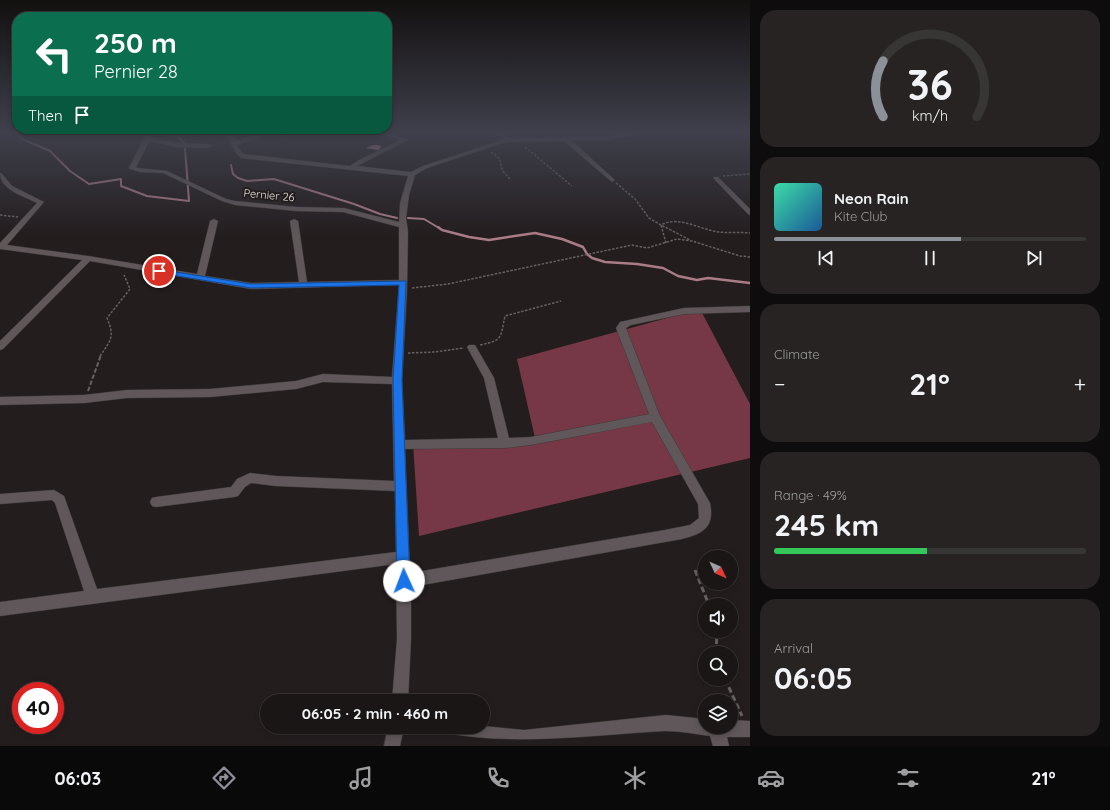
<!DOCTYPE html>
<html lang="en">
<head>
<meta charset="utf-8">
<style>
	:root { --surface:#1a1616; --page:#272323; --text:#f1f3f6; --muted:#9f9fa1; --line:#383535; --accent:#8c9099 }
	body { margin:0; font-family:Quicksand,sans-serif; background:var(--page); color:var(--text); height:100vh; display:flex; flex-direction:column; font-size:15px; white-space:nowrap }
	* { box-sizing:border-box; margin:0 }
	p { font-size:13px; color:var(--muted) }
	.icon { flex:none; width:22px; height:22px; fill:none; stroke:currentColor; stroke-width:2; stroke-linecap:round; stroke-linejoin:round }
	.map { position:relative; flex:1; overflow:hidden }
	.panel { display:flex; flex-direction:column; gap:10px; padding:10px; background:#0e0c0c; width:360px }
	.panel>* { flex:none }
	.top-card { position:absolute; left:12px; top:12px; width:380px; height:122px; border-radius:16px; box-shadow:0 2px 6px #0003,0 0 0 1px var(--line); background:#0b6e4f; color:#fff; overflow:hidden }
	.needle { width:26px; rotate:134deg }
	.controls { position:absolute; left:698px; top:550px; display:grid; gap:8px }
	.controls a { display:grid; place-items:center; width:40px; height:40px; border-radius:50%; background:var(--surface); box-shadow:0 2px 6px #0003,0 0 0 1px var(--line); font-size:20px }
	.speed { position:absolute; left:12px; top:682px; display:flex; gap:8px; font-size:20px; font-weight:700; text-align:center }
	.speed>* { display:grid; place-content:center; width:52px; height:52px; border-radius:50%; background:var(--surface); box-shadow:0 2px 6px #0003,0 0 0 1px var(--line); line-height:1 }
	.speed .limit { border:6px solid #d22; background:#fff; color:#111 }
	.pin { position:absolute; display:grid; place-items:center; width:34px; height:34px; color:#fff; margin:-17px; border:2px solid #fff; border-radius:50%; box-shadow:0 1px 4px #0007 }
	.me { position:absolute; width:44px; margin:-22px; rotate:358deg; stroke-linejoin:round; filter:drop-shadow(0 0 3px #0008) }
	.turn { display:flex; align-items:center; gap:14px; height:84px; padding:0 16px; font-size:18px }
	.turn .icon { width:52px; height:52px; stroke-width:2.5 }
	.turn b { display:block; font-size:28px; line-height:34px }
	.then { display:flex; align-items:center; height:38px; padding:0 16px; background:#0003; gap:8px; font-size:15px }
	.big { font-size:30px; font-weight:700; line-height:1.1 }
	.panel .widget { flex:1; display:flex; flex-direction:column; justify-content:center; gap:6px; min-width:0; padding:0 14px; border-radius:16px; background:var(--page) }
	.panel .dial { align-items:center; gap:0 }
	.dial svg { height:104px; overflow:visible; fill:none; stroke:var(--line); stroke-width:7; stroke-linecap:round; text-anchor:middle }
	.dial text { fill:var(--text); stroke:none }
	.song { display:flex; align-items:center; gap:12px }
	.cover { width:48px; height:48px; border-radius:6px; background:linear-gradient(135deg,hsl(160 70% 55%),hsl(210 70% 35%)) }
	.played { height:4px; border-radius:2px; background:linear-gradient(90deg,var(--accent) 60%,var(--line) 60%) }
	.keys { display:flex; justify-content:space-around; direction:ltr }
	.heat { display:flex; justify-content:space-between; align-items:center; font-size:22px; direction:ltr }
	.charge { height:6px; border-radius:3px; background:linear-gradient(90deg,#34c759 49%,var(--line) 0) }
	.trip { position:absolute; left:260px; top:694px; width:230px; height:40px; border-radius:20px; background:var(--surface); box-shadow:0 2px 6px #0003,0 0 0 1px var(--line); font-weight:700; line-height:40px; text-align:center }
	.menu { display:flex; height:64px; justify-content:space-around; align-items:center; background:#0a0909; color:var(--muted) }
	.menu .icon { width:28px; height:28px }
	.menu .active { color:var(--accent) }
	.menu b { font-size:18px; color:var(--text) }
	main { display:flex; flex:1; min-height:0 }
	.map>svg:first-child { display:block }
	.forest { fill:#763847 }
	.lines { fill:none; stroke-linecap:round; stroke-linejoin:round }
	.stream-far1 { stroke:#aa7c86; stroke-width:2 }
	.stream { stroke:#aa7c86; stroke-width:2.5 }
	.building { fill:#f2a8b7 }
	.minor-casing { stroke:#3d3838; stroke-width:1 }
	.path-far2 { stroke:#666162; stroke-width:1.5; stroke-dasharray:2.5 1.5; stroke-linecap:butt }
	.path-far1 { stroke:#666162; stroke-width:2; stroke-dasharray:4.5 2; stroke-linecap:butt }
	.path { stroke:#666162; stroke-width:3; stroke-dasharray:6 3; stroke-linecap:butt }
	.minor { fill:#5f5759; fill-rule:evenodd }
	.route { fill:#1a73e8; stroke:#114b97 }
	.labels { text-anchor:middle; stroke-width:4; stroke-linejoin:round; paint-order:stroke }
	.far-street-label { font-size:11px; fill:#e8e4e4; stroke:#231d1e }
</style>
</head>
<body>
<main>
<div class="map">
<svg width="750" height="746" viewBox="0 0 750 746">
	<rect width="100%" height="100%" fill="#231d1e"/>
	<polygon class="forest" points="700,309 750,404 750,458 419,536 413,443 535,438 517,359"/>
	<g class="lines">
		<g class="stream-far1">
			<polyline points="14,131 20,138 50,151 70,171 89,184 121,179 121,186 147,196 189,201 185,148"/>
			<polyline points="173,131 185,144"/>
			<polyline points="231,165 233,174 238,178 247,181 274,179 354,204 380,214 397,218"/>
			<polyline points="408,218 424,219 439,228"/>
		</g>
		<polyline class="stream" points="438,227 442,230 469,237 489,240 535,233 562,239 583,247 587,254 592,258 605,262 637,264 663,268 678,276 697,280 708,278 750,283"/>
	</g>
	<polygon class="building" points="373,145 376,145 382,146 378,150 366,148"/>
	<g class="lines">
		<g class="minor-casing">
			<g id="minor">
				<path d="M148 131H154L150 138 177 143 209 144 212 146 209 148 177 147 149 141 136 167 138 168 167 171 226 199 235 201 296 207 344 208 399 222 400 203 408 176 241 158 236 153 224 131H230L236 141 262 131 285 133 288 131H296L286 137 268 133 237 145 243 154 350 166 359 160 400 140 374 131H384L408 140 357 166 411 172 423 166 505 139 491 131H499L511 138 609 136 638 131H652L609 140H571L614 179 615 180 612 182 564 141 510 142 500 144 427 168 415 175 409 195 406 218 408 232 407 289 402 381 405 440 498 438 484 378 467 347 469 345H475L494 378 509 438 531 437 649 414 616 328 620 322 684 308 750 306V312L684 314 631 325 626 328 660 416 710 503C715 527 703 534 682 539L411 587V639L408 701H392L397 639 396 564 0 616V602L84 591 55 503 52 500 0 504V494L54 490 64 496 97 589 396 552 395 491 276 486 251 483 245 487 238 496 234 497 156 507 152 506 150 502 152 498 156 497 231 487 237 479 250 473 276 476 394 481 392 384 323 382 296 389 210 397 127 398 84 403 0 405V397L84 395 127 390 210 389 296 381 323 374 392 377 399 285 251 289 90 261 3 349 0 350V341L82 260 0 249V243L37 203C24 196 0 190 0 173L2 174 12 186 44 202 7 245 88 256 197 274 210 221 214 219 218 221 205 276 251 283 299 282 290 221 294 219 298 221 307 282 399 280V227L343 212 296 211 235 205 222 201 163 173 140 172 130 169 129 168ZM652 422 698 504 699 518 690 525 665 530 410 573 405 449 505 448 531 445Z"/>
				<polygon points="714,177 718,177 750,209 750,215 748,214 714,179"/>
				<path d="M666 715 705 719V727H731V720L750 721V737H727L729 746H713L710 736C696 734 679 731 665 731 595 735 513 746 446 733L444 727H483V726L524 730Z"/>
				<polygon points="388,727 404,727 400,746 384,746"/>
			</g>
		</g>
		<g class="path-far2">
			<polyline points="525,147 572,186"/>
			<polyline points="491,152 500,159 502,170 510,179"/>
			<polyline points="723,176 750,174"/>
			<path d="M616 183 635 199 649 218 661 225C678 215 701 230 719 232 729 233 740 232 750 233"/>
			<polyline points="0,215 18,217"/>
			<polyline points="666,243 661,225 690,240"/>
			<polyline points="412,288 448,284 632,245 647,248 677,239 692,241 740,256 750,257"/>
			<path d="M480 345C504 340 500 338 505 316L561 301"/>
			<polyline points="408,353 434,352 464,348"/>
			<path d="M100 356C111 340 115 337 107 318L130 289 124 275"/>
		</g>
		<polyline class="path-far1" points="88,391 101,355"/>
		<g class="path">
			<polyline points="695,570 709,605"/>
			<polyline points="716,653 717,631"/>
			<polyline points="725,679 742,716"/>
		</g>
		<use href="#minor" class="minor"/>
	</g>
	<linearGradient id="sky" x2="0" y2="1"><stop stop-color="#131010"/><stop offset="0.56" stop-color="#3f404c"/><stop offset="1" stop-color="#3f404c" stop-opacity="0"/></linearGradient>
	<rect width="750" height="236" fill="url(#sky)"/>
	<polygon class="route" points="157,269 251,284 406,281 402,380 410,581 408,585 404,587 399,585 397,581 393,380 399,285 251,288 159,273 157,272"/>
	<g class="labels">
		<g class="far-street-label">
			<text transform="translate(269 195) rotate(5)" y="4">Pernier 26</text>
		</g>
	</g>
</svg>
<div class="controls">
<a><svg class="needle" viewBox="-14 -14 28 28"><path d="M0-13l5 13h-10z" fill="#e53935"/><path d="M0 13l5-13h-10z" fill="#9f9fa1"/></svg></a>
<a><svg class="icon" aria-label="sound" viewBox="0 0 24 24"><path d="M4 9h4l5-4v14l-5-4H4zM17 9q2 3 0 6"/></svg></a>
<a><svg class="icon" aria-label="search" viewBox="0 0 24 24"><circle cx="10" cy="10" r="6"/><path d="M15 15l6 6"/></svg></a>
<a><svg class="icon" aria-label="layers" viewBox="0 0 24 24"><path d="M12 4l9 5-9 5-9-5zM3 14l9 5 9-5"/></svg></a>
</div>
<div class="speed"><div class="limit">40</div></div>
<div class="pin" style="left:159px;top:271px;background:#d93025"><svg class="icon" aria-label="arrive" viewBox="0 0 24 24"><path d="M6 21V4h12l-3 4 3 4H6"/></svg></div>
<svg class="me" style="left:404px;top:581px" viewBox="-20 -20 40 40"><circle r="19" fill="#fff"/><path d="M0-13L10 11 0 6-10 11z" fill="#1a73e8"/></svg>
<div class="trip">06:05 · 2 min · 460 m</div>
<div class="top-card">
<div class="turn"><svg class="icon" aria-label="left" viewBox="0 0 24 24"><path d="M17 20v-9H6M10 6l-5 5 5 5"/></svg><div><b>250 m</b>Pernier 28</div></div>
<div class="then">Then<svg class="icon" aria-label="arrive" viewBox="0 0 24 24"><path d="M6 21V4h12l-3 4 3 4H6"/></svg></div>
</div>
</div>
<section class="panel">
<div class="widget dial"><svg viewBox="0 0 100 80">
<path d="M14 69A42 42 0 1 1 86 69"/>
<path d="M14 69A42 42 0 0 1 14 26" stroke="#8c9099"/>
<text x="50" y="56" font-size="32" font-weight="700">36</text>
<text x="50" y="72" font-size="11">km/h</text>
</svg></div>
<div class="widget">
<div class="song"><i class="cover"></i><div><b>Neon Rain</b><p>Kite Club</p></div></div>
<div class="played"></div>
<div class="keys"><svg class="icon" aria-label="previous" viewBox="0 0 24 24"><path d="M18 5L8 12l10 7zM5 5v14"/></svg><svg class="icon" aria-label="pause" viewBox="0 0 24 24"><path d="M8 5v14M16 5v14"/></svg><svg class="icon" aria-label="next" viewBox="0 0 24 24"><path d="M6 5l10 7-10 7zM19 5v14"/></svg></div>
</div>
<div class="widget"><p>Climate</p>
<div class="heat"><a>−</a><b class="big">21°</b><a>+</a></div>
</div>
<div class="widget"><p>Range · 49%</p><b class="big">245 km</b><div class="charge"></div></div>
<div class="widget"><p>Arrival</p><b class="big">06:05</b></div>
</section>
</main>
<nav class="menu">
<b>06:03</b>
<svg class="icon active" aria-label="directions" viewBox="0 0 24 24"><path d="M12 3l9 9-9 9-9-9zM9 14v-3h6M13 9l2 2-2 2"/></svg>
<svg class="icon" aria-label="music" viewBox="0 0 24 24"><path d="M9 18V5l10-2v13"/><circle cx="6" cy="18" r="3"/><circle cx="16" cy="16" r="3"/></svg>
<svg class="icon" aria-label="phone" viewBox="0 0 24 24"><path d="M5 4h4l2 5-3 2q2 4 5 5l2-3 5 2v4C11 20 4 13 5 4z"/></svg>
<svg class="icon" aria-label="climate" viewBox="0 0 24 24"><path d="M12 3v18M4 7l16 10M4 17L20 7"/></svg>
<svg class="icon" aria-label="car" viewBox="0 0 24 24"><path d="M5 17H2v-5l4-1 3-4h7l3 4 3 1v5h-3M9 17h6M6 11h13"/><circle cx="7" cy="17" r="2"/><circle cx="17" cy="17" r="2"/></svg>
<svg class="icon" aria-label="filters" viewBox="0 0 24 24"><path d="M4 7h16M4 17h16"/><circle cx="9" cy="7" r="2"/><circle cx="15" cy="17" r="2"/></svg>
<b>21°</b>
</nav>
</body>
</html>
